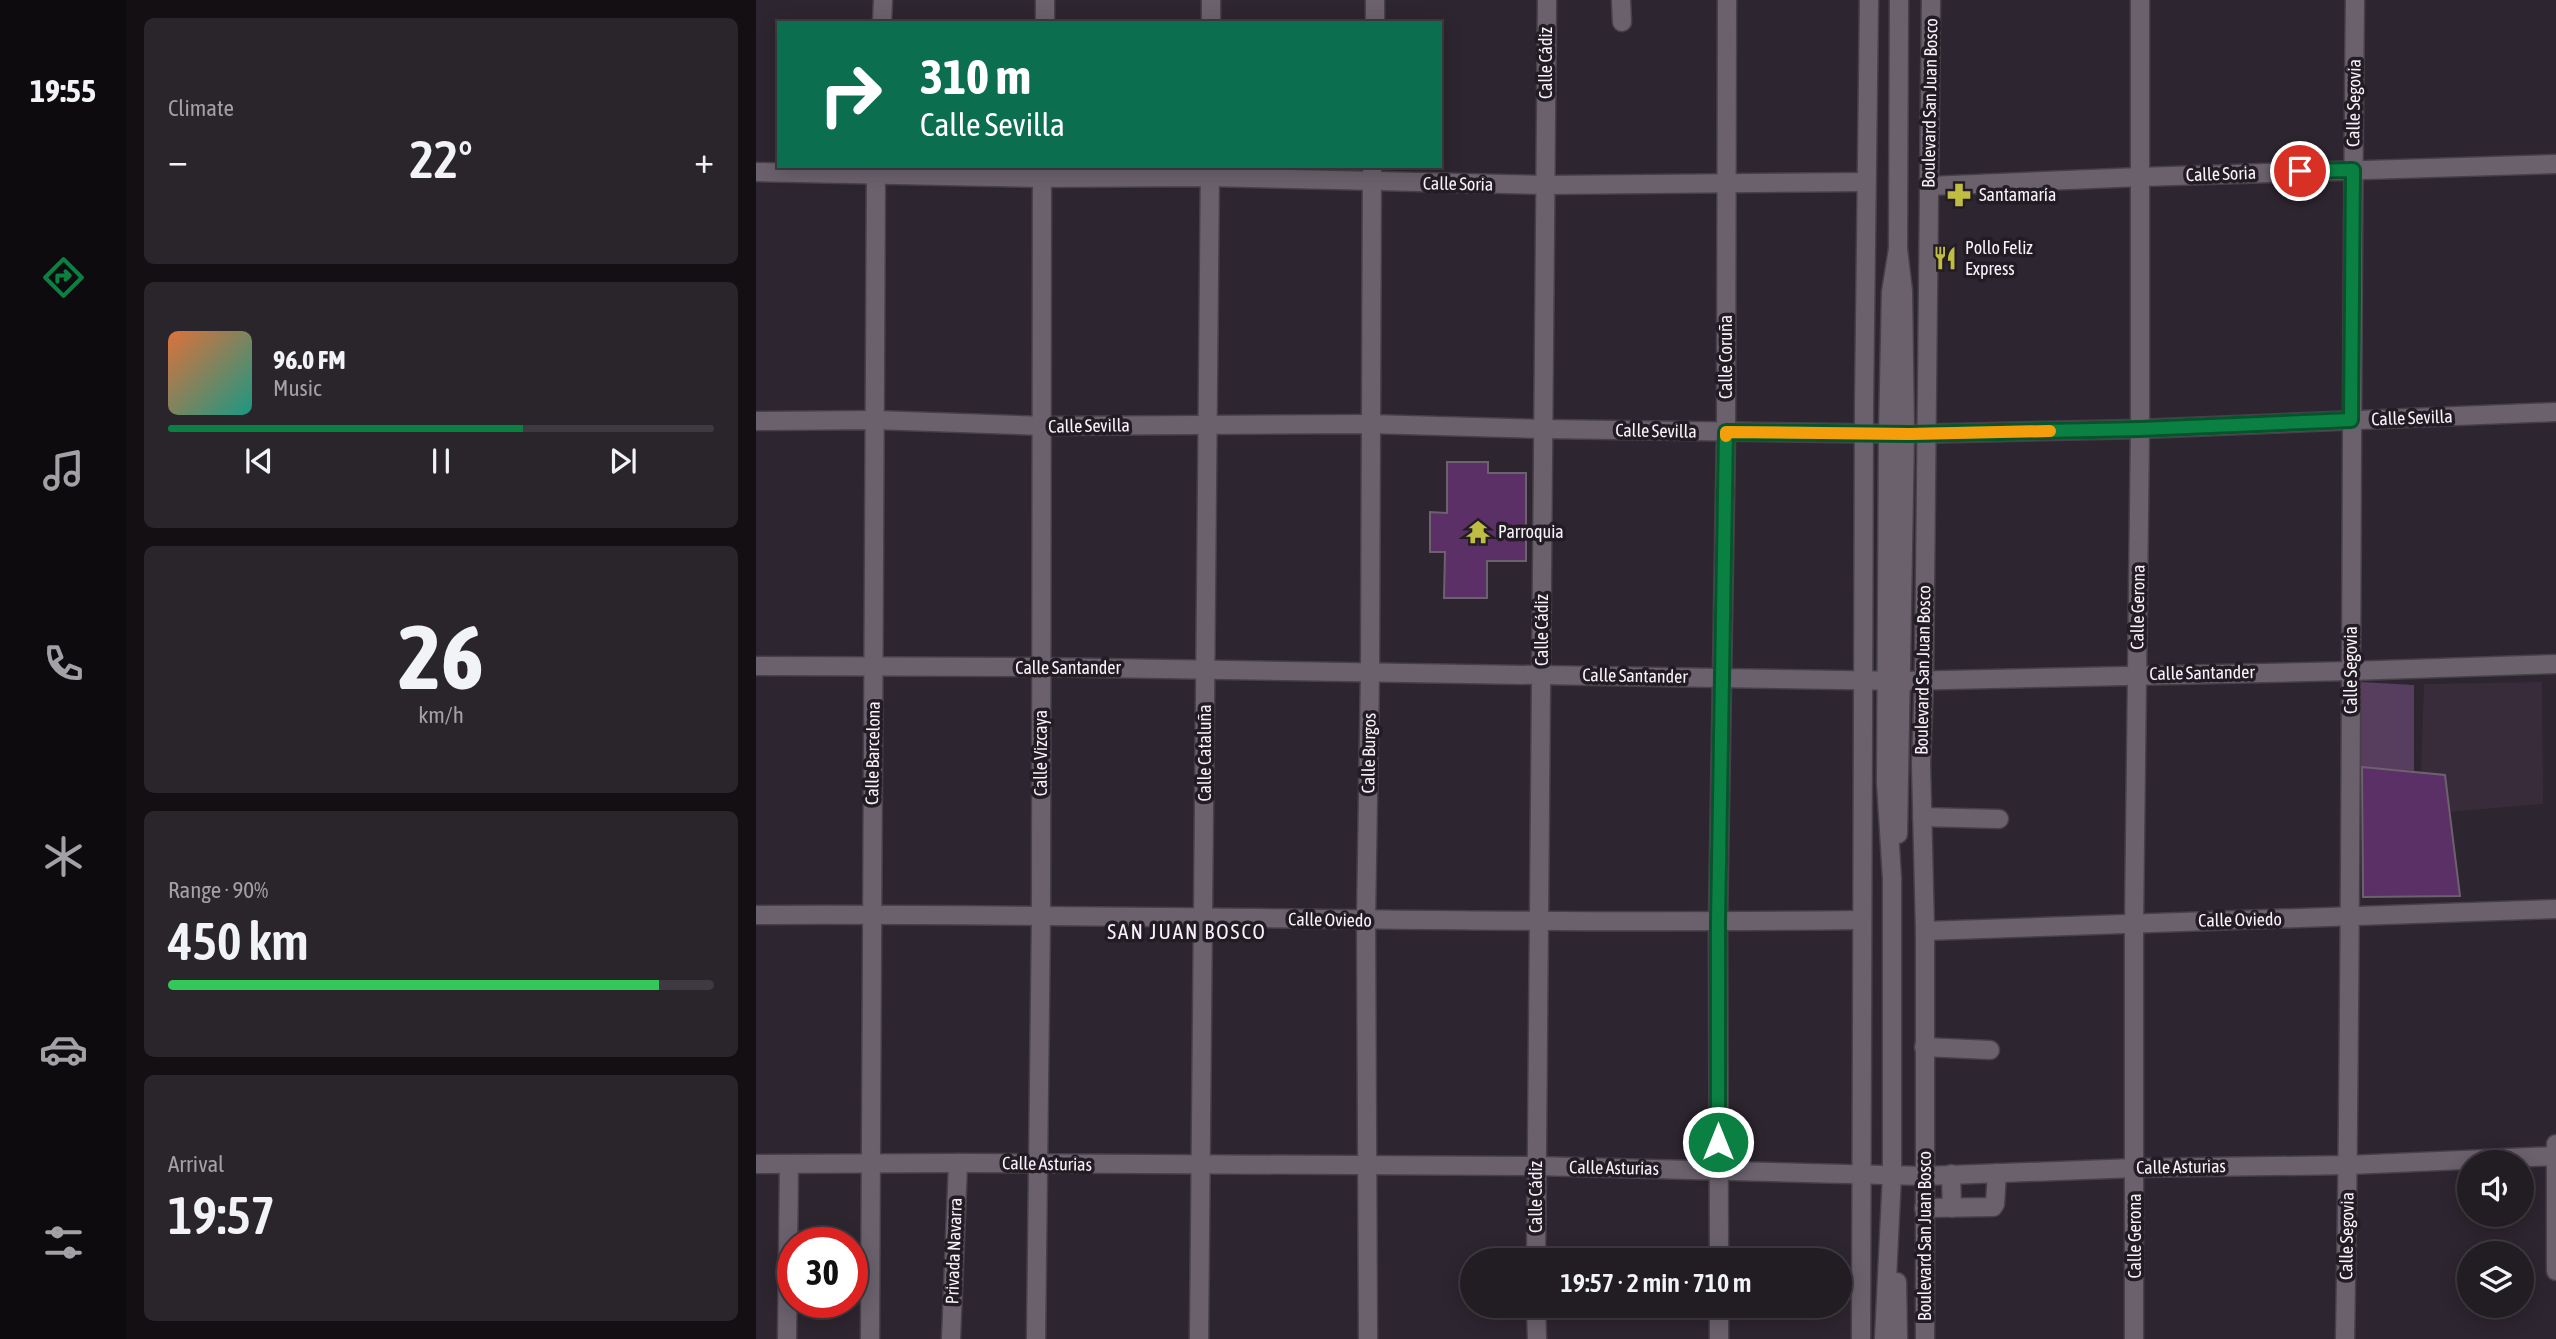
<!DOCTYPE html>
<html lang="en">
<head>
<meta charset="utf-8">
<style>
	:root { --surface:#221c23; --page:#2a252b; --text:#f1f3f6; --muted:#a2a1a6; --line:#3f3a41; --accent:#0b8043 }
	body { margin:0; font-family:"Asap Condensed",sans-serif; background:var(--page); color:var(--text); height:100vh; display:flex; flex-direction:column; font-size:26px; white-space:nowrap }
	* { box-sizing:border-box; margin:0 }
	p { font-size:23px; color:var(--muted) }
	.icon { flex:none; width:38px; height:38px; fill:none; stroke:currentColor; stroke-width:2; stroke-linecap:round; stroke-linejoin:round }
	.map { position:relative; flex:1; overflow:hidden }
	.panel { display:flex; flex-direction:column; gap:18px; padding:18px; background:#130f13; width:630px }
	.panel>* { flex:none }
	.banner { position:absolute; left:21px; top:21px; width:665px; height:147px; border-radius:0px; box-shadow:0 4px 18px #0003,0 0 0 2px var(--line); background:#0b6e4f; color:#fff; overflow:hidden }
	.buttons { position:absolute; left:1701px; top:1150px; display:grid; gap:14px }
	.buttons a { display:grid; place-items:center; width:77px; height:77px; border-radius:50%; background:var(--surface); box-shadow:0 4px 18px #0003,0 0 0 2px var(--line); font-size:35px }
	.speed { position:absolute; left:21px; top:1227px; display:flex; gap:14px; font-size:35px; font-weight:700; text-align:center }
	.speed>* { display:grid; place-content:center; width:91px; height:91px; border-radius:50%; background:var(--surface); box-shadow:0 4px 18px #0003,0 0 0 2px var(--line); line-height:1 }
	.speed .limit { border:10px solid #d22; background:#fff; color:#111 }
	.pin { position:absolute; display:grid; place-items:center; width:60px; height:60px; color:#fff; margin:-30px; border:4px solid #fff; border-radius:50%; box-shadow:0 2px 7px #0007 }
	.me { position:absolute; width:77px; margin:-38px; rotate:0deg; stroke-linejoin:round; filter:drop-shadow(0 0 5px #0008) }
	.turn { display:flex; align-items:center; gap:24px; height:147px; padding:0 28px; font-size:32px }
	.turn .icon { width:91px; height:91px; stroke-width:2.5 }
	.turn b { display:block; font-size:49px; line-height:60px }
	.big { font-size:52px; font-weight:600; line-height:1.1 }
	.panel .tile { flex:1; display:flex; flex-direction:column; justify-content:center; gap:10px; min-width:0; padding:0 24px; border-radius:10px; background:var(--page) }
	.panel .dial { align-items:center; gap:0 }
	.dial b { font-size:91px; line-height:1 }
	.song { display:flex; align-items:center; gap:21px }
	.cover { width:84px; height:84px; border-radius:10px; background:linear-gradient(135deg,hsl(20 70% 55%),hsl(170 70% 35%)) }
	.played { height:7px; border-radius:4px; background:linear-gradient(90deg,var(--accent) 65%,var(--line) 65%) }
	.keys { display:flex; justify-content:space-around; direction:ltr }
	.heat { display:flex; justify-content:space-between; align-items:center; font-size:38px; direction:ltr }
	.charge { height:10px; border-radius:5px; background:linear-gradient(90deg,#34c759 90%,var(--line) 0) }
	.trip { position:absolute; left:704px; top:1248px; width:392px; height:70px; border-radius:35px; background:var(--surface); box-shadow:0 4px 18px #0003,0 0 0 2px var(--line); font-weight:600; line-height:70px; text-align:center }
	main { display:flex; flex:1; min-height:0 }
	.tab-bar { display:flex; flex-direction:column; width:126px; justify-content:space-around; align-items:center; background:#0e0b0e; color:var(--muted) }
	.tab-bar .icon { width:49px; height:49px }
	.tab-bar .active { color:var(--accent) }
	.tab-bar b { font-size:32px; color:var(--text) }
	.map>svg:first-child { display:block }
	.built { fill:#382c3b }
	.green { fill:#573d5e }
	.building { fill:#5b3066; stroke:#6c626e; stroke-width:2 }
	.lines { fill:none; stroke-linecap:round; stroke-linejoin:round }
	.minor-casing { stroke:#474049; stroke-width:21 }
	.minor { stroke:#6a616d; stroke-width:18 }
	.route-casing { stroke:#07532c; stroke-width:18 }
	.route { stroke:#0b8043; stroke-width:12 }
	.slow { stroke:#f59e0b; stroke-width:12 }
	.labels { text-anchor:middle; stroke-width:7; stroke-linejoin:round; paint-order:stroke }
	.street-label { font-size:18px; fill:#f8f3f9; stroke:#231c25 }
	.poi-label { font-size:18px; fill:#f8f3f9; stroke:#231c25; text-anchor:start }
	.quarter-label { font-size:21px; letter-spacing:2px; fill:#f8f3f9; stroke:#231c25 }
</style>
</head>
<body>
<main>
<nav class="tab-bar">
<b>19:55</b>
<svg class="icon active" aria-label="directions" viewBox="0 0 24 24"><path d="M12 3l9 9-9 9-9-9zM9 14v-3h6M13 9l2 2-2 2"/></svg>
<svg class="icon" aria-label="music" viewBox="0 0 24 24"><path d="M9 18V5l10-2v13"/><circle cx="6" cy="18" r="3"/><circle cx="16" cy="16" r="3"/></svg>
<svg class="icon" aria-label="phone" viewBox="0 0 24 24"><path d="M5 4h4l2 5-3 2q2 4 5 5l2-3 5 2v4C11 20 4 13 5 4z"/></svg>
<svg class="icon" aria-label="climate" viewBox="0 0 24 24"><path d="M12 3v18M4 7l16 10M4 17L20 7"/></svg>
<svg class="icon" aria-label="car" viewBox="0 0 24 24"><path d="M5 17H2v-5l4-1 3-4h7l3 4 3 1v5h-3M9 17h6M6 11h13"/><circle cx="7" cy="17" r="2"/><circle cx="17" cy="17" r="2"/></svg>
<svg class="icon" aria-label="filters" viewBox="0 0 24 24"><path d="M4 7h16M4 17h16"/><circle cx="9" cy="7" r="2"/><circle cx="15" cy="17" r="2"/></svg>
</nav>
<section class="panel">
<div class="tile"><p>Climate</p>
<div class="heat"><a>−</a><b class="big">22°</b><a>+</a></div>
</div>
<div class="tile">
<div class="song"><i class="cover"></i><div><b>96.0 FM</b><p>Music</p></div></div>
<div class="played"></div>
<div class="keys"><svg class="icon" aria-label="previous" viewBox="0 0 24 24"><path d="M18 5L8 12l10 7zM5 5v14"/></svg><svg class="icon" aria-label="pause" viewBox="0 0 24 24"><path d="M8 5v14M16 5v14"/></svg><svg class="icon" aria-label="next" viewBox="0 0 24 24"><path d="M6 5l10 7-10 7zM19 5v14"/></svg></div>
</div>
<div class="tile dial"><b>26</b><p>km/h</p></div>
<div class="tile"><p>Range · 90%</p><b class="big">450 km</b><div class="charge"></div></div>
<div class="tile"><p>Arrival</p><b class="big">19:57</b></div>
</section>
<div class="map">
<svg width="1800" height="1339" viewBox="0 0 1800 1339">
	<rect width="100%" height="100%" fill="#2d252f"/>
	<polygon class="built" points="1786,682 1787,804 1693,812 1665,774 1668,684"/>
	<polygon class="green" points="1605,682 1658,685 1658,771 1604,767"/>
	<g class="building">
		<polygon points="691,462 732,462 732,473 770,473 770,561 731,561 731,598 688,598 689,552 674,552 674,512 691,513"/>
		<polygon points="1606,767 1689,775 1704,896 1607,897"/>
	</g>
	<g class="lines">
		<g class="minor-casing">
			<g id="minor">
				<polyline points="865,0 866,22"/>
				<polyline points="126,23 127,0"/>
				<polyline points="289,23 289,0"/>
				<polyline points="455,23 455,0"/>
				<polyline points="619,23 619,0"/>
				<polyline points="0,172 286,178 453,177 790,185 1110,182"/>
				<polyline points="1173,186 1384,177 1800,164"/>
				<polyline points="0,421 119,420 287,426 614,424 787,429 1154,434 1384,429 1800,412"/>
				<polyline points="0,666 285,667 1146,681 1595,671 1800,664"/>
				<polyline points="1166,817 1243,819"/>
				<polyline points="1142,834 1149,433 1147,291 1142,249 1143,0"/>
				<path d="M0 915C369 913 737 925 1106 920"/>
				<polyline points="1169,931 1800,909"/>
				<polyline points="1168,1047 1234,1050"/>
				<polyline points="1800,1144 1800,1271"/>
				<polyline points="0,1164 202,1163 779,1166 1168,1176 1379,1168 1593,1165 1800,1156"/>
				<polyline points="1195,1174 1196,1208"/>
				<polyline points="1168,1208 1237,1207 1239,1204 1241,1173"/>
				<polyline points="780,1260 791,0"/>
				<polyline points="963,1260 962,922 970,432 971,0"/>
				<polyline points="1141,1282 1142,1339"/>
				<polyline points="780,1306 781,1339"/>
				<polyline points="963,1306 963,1339"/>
				<polyline points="31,1339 33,1165"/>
				<polyline points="114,1339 120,166"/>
				<polyline points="195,1339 202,1163"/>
				<polyline points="280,1339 285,915 286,166"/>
				<polyline points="443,1339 454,166"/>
				<polyline points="612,1339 610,921 614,672 616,166"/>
				<polyline points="1105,1339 1108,406 1113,0"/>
				<polyline points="1128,1339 1136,1175 1136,879 1130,782 1132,433 1135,292 1142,249"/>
				<polyline points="1169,1339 1169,931 1165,764 1168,681 1175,0"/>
				<polyline points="1378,1339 1378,923 1384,429 1384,0"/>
				<path d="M1589 1339C1597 893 1594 446 1599 0"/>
			</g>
		</g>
		<use href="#minor" class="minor"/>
	</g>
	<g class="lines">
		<g class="route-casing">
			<polyline id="route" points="962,1142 962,922 970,432 1154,434 1384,429 1595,420 1597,170 1544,171"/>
		</g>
		<use href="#route" class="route"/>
		<polyline class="slow" points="970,436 970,432 1154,434 1294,431"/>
	</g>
	<defs>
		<g id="pharmacy-bare" transform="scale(1.89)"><path d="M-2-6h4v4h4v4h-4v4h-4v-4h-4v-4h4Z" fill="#bfbe42" stroke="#231c25" stroke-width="2.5" paint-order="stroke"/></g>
		<g id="restaurant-bare" transform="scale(1.89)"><path d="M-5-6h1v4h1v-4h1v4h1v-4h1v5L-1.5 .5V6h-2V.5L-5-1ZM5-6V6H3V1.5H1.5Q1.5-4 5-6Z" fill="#bfbe42" stroke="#231c25" stroke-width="2.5" paint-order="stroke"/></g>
		<g id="temple-bare" transform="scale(1.89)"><path d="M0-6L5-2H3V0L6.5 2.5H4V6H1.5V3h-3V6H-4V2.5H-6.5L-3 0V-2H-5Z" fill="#bfbe42" stroke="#231c25" stroke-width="2.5" paint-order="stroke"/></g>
	</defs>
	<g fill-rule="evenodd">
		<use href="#pharmacy-bare" x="1203" y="195"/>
		<use href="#restaurant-bare" x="1189" y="258"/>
		<use href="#temple-bare" x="722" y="532"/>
	</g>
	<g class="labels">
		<g class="street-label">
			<text transform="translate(790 63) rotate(-90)" y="6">Calle Cádiz</text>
			<text transform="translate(1174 103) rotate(-89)" y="6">Boulevard San Juan Bosco</text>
			<text transform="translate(1598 103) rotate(-89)" y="6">Calle Segovia</text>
			<text transform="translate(1465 174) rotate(-2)" y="6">Calle Soria</text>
			<text transform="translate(702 184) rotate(1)" y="6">Calle Soria</text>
			<text transform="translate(970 357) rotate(-90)" y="6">Calle Coruña</text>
			<text transform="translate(1656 418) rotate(-2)" y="6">Calle Sevilla</text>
			<text transform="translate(333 426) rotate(-1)" y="6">Calle Sevilla</text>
			<text transform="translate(900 431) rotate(1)" y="6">Calle Sevilla</text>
			<text transform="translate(1382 607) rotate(-89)" y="6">Calle Gerona</text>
			<text transform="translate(786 630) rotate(-90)" y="6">Calle Cádiz</text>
			<text x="312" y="674">Calle Santander</text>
			<text transform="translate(1167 670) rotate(-89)" y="6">Boulevard San Juan Bosco</text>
			<text transform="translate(1595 670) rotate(-90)" y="6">Calle Segovia</text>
			<text transform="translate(1446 673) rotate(-1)" y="6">Calle Santander</text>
			<text transform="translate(879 676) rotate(1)" y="6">Calle Santander</text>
			<text transform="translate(117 753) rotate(-89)" y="6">Calle Barcelona</text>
			<text transform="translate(285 753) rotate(-90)" y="6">Calle Vizcaya</text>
			<text transform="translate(449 753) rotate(-90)" y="6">Calle Cataluña</text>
			<text transform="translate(613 753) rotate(-89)" y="6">Calle Burgos</text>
			<text transform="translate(574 920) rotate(1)" y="6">Calle Oviedo</text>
			<text transform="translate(1484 920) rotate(-1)" y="6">Calle Oviedo</text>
			<text transform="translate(291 1164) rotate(1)" y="6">Calle Asturias</text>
			<text transform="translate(1425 1167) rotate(-1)" y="6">Calle Asturias</text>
			<text transform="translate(858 1168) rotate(1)" y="6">Calle Asturias</text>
			<text transform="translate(780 1197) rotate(-90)" y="6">Calle Cádiz</text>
			<text transform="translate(1169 1236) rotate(-90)" y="6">Boulevard San Juan Bosco</text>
			<text transform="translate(1379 1236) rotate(-90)" y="6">Calle Gerona</text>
			<text transform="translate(1591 1236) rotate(-89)" y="6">Calle Segovia</text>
			<text transform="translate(198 1251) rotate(-88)" y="6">Privada Navarra</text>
		</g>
		<g class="poi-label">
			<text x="1223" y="201">Santamaría</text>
			<text x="1209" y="254">Pollo Feliz<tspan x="1209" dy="21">Express</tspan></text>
			<text x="742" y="538">Parroquia</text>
		</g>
		<g class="quarter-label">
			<text x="431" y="939">SAN JUAN BOSCO</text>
		</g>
	</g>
</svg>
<div class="buttons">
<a><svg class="icon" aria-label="sound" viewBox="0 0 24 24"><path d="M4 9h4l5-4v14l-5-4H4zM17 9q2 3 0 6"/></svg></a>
<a><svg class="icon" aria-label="layers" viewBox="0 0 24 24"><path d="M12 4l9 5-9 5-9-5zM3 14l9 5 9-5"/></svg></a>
</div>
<div class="speed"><div class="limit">30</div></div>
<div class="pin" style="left:1544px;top:171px;background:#d93025"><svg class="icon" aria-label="arrive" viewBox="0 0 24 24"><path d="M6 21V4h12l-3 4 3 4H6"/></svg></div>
<svg class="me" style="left:962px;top:1142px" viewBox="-20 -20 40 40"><circle r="17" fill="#0b8043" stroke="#fff" stroke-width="3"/><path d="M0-11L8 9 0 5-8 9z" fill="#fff"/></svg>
<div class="trip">19:57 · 2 min · 710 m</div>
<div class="banner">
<div class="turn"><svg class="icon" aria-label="right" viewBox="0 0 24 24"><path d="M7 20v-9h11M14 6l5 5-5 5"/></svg><div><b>310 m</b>Calle Sevilla</div></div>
</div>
</div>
</main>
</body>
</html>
